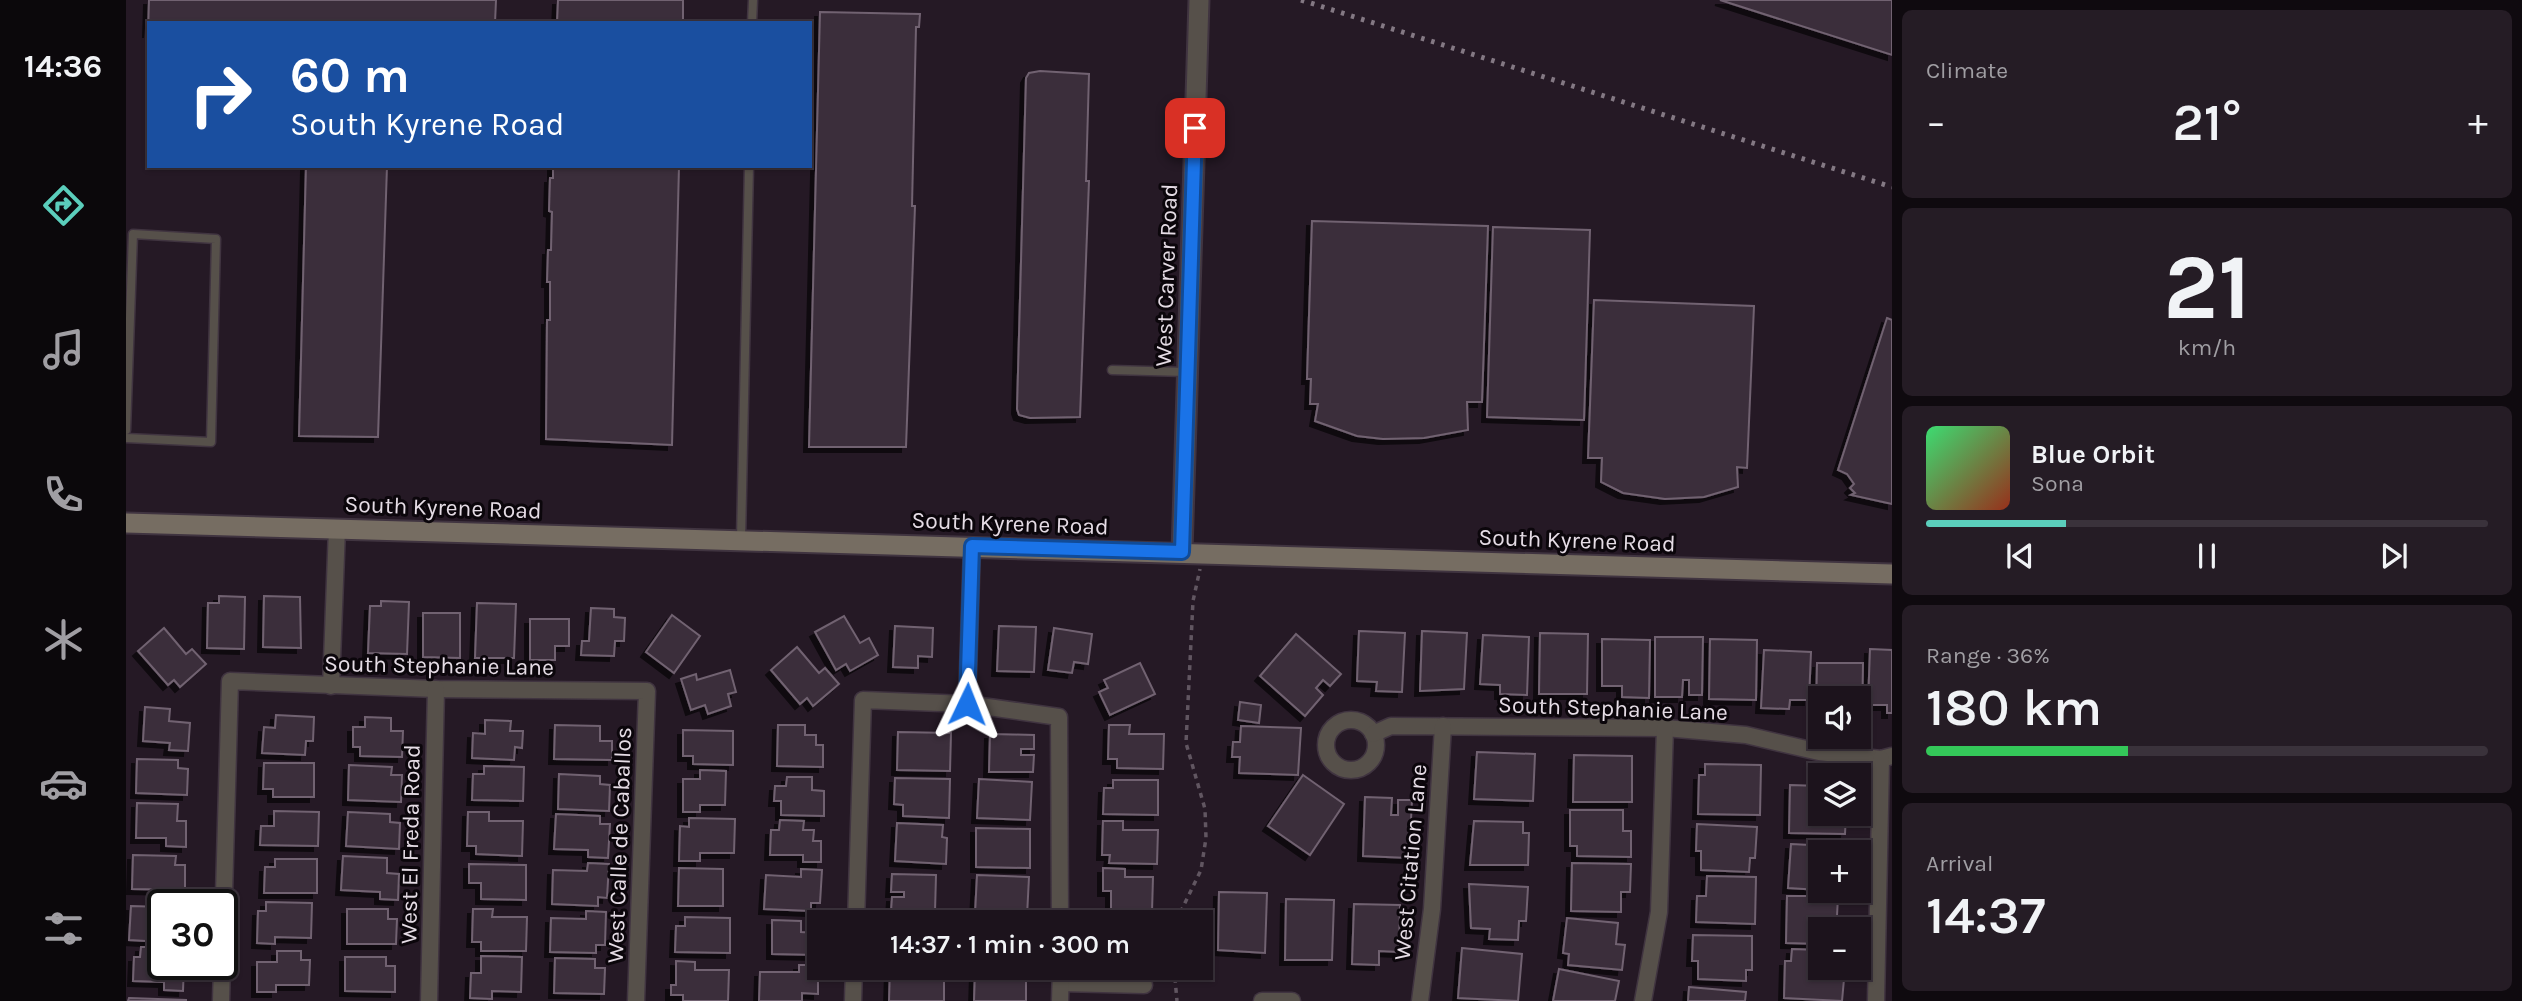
<!DOCTYPE html>
<html lang="en">
<head>
<meta charset="utf-8">
<style>
	:root { --surface:#1c131c; --page:#251c25; --text:#f1f3f6; --muted:#a09ea3; --line:#3a323b; --accent:#5bcebc }
	body { margin:0; font-family:Karla,sans-serif; background:var(--page); color:var(--text); height:100vh; display:flex; flex-direction:column; font-size:26px; white-space:nowrap }
	* { box-sizing:border-box; margin:0 }
	p { font-size:23px; color:var(--muted) }
	.icon { flex:none; width:38px; height:38px; fill:none; stroke:currentColor; stroke-width:2; stroke-linecap:round; stroke-linejoin:round }
	.map { position:relative; flex:1; overflow:hidden }
	.drawer { display:flex; flex-direction:column; gap:10px; padding:10px; background:#0f0a0f; width:630px }
	.drawer>* { flex:none }
	.guide { position:absolute; left:21px; top:21px; width:665px; height:147px; border-radius:0px; box-shadow:0 2px 5px #0004,0 0 0 2px var(--line); background:#1a4fa0; color:#fff; overflow:hidden }
	.controls { position:absolute; left:1682px; top:686px; display:grid; gap:14px }
	.controls a { display:grid; place-items:center; width:63px; height:63px; border-radius:0px; background:var(--surface); box-shadow:0 2px 5px #0004,0 0 0 2px var(--line); font-size:35px }
	.speed { position:absolute; left:21px; top:889px; display:flex; gap:14px; font-size:35px; font-weight:700; text-align:center }
	.speed>* { display:grid; place-content:center; width:91px; height:91px; border-radius:50%; background:var(--surface); box-shadow:0 2px 5px #0004,0 0 0 2px var(--line); line-height:1 }
	.speed .limit { border:4px solid #111; border-radius:10px; background:#fff; color:#111 }
	.pin { position:absolute; display:grid; place-items:center; width:60px; height:60px; color:#fff; margin:-30px; border-radius:14px; box-shadow:0 4px 10px #0006 }
	.me { position:absolute; width:77px; margin:-38px; rotate:2deg; stroke-linejoin:round; filter:drop-shadow(0 0 5px #0008) }
	.turn { display:flex; align-items:center; gap:24px; height:147px; padding:0 28px; font-size:32px }
	.turn .icon { width:91px; height:91px; stroke-width:2.5 }
	.turn b { display:block; font-size:49px; line-height:60px }
	.big { font-size:52px; font-weight:600; line-height:1.1 }
	.drawer .card { flex:1; display:flex; flex-direction:column; justify-content:center; gap:10px; min-width:0; padding:0 24px; border-radius:10px; background:var(--page) }
	.drawer .dial { align-items:center; gap:0 }
	.dial b { font-size:91px; line-height:1 }
	.song { display:flex; align-items:center; gap:21px }
	.cover { width:84px; height:84px; border-radius:10px; background:linear-gradient(135deg,hsl(140 70% 55%),hsl(10 70% 35%)) }
	.played { height:7px; border-radius:4px; background:linear-gradient(90deg,var(--accent) 25%,var(--line) 25%) }
	.keys { display:flex; justify-content:space-around; direction:ltr }
	.heat { display:flex; justify-content:space-between; align-items:center; font-size:38px; direction:ltr }
	.charge { height:10px; border-radius:5px; background:linear-gradient(90deg,#34c759 36%,var(--line) 0) }
	.trip { position:absolute; left:681px; top:910px; width:406px; height:70px; border-radius:0px; background:var(--surface); box-shadow:0 2px 5px #0004,0 0 0 2px var(--line); font-weight:600; line-height:70px; text-align:center }
	main { display:flex; flex:1; min-height:0 }
	.tab-bar { display:flex; flex-direction:column; width:126px; justify-content:space-around; align-items:center; background:#0b080b; color:var(--muted) }
	.tab-bar .icon { width:49px; height:49px }
	.tab-bar .current { color:var(--accent) }
	.tab-bar b { font-size:32px; color:var(--text) }
	.map>svg:first-child { display:block }
	.building { fill:#3b2e3b; stroke:#716271; stroke-width:2; filter:url(#shadow) }
	.lines { fill:none; stroke-linecap:round; stroke-linejoin:round }
	.service-casing { stroke:#403440; stroke-width:11 }
	.minor-casing { stroke:#403440; stroke-width:19 }
	.tertiary-casing { stroke:#403440; stroke-width:23 }
	.secondary-casing { stroke:#403440; stroke-width:23 }
	.path { stroke:#615661; stroke-width:3.5; stroke-dasharray:5 5; stroke-linecap:butt }
	.service { stroke:#56504a; stroke-width:8 }
	.minor { stroke:#56504a; stroke-width:16 }
	.tertiary { stroke:#56504a; stroke-width:19 }
	.secondary { stroke:#766d62; stroke-width:19 }
	.rail { stroke:#847984; stroke-width:5; stroke-dasharray:3.5 7; stroke-linecap:butt }
	.route-casing { stroke:#114b97; stroke-width:18 }
	.route { stroke:#1a73e8; stroke-width:12 }
	.labels { text-anchor:middle; stroke-width:6; stroke-linejoin:round; paint-order:stroke }
	.street-label { font-size:23px; fill:#e5dce5; stroke:#0b060b }
</style>
</head>
<body>
<main>
<nav class="tab-bar">
<b>14:36</b>
<svg class="icon current" aria-label="directions" viewBox="0 0 24 24"><path d="M12 3l9 9-9 9-9-9zM9 14v-3h6M13 9l2 2-2 2"/></svg>
<svg class="icon" aria-label="music" viewBox="0 0 24 24"><path d="M9 18V5l10-2v13"/><circle cx="6" cy="18" r="3"/><circle cx="16" cy="16" r="3"/></svg>
<svg class="icon" aria-label="phone" viewBox="0 0 24 24"><path d="M5 4h4l2 5-3 2q2 4 5 5l2-3 5 2v4C11 20 4 13 5 4z"/></svg>
<svg class="icon" aria-label="climate" viewBox="0 0 24 24"><path d="M12 3v18M4 7l16 10M4 17L20 7"/></svg>
<svg class="icon" aria-label="car" viewBox="0 0 24 24"><path d="M5 17H2v-5l4-1 3-4h7l3 4 3 1v5h-3M9 17h6M6 11h13"/><circle cx="7" cy="17" r="2"/><circle cx="17" cy="17" r="2"/></svg>
<svg class="icon" aria-label="filters" viewBox="0 0 24 24"><path d="M4 7h16M4 17h16"/><circle cx="9" cy="7" r="2"/><circle cx="15" cy="17" r="2"/></svg>
</nav>
<div class="map">
<svg width="1766" height="1001" viewBox="0 0 1766 1001">
	<defs>
		<filter id="shadow"><feDropShadow dx="-5" dy="5" stdDeviation="0" flood-color="#0009"/></filter>
	</defs>
	<rect width="100%" height="100%" fill="#251925"/>
	<g class="building">
		<polygon points="23,0 370,0 369,23 23,23 22,33"/>
		<polygon points="432,0 557,0 557,23 431,23"/>
		<polygon points="1594,0 1766,0 1766,55"/>
		<polygon points="694,12 794,14 793,27 790,27 786,206 789,206 780,447 683,447"/>
		<polygon points="914,71 963,74 960,181 963,181 954,417 904,418 893,415 891,409 900,78 903,73"/>
		<polygon points="180,166 261,166 252,437 173,436"/>
		<polygon points="427,166 553,166 546,445 420,439 421,320 424,320 424,282 421,282 422,250 425,250 426,212 423,211 424,178 427,178"/>
		<polygon points="1186,221 1362,226 1356,402 1341,402 1342,430 1298,438 1257,439 1231,436 1189,421 1192,404 1184,404 1185,379 1181,379"/>
		<polygon points="1367,227 1464,230 1458,420 1361,417"/>
		<polygon points="1468,300 1628,306 1621,468 1611,467 1612,487 1578,497 1539,499 1497,493 1475,482 1476,458 1462,458"/>
		<polygon points="1761,318 1766,320 1766,504 1725,495 1729,493 1724,488 1728,484 1721,474 1712,470"/>
		<polygon points="93,596 119,597 118,649 81,648 82,603 93,603"/>
		<polygon points="138,596 174,597 175,648 137,647"/>
		<polygon points="255,601 283,602 281,654 242,653 244,606 255,606"/>
		<polygon points="351,603 390,604 388,658 349,658"/>
		<polygon points="465,608 488,609 488,617 499,618 498,641 489,641 488,656 455,655 456,641 463,641"/>
		<polygon points="297,613 334,613 334,658 297,657"/>
		<polygon points="546,615 574,636 548,673 520,652"/>
		<polygon points="718,616 734,643 743,638 752,655 724,671 720,664 710,670 689,632"/>
		<polygon points="404,619 443,619 443,646 429,646 429,660 404,660"/>
		<polygon points="769,626 807,628 806,657 792,656 792,668 767,667"/>
		<polygon points="873,626 910,627 908,672 871,671"/>
		<polygon points="38,628 60,654 66,649 80,664 54,687 48,680 42,685 12,651"/>
		<polygon points="928,628 966,634 962,664 948,662 946,673 922,670"/>
		<polygon points="1233,631 1279,633 1276,692 1250,691 1251,682 1231,681"/>
		<polygon points="1296,631 1341,633 1338,689 1294,691"/>
		<polygon points="1414,633 1462,634 1461,694 1413,694"/>
		<polygon points="1170,634 1215,674 1204,686 1197,680 1190,688 1197,695 1179,716 1134,676"/>
		<polygon points="1357,635 1403,637 1401,695 1374,694 1374,685 1354,684"/>
		<polygon points="1529,637 1577,637 1576,695 1563,695 1563,680 1557,680 1556,697 1529,697"/>
		<polygon points="1476,639 1524,640 1523,698 1496,697 1496,686 1476,686"/>
		<polygon points="1584,639 1631,640 1630,700 1583,699"/>
		<polygon points="671,647 693,673 699,668 713,684 687,706 681,698 674,704 645,670"/>
		<polygon points="1744,649 1766,650 1766,713 1761,713 1761,705 1742,705"/>
		<polygon points="1638,650 1685,652 1683,700 1664,700 1663,709 1635,708"/>
		<polygon points="1014,663 1029,694 984,715 973,692 982,688 978,680"/>
		<polygon points="1691,663 1737,663 1736,721 1732,721 1732,698 1694,698 1694,711 1690,711"/>
		<polygon points="604,670 610,692 602,694 605,706 582,714 579,705 565,710 555,679 570,674 571,680"/>
		<polygon points="1114,702 1135,705 1133,723 1112,720"/>
		<polygon points="19,707 44,709 43,721 64,723 62,751 43,750 44,743 17,741"/>
		<polygon points="150,715 188,717 187,741 180,741 179,755 136,753 138,727 149,728"/>
		<polygon points="239,717 265,718 265,731 277,731 276,757 234,756 234,747 227,747 227,727 239,727"/>
		<polygon points="359,720 385,721 384,731 397,731 396,748 389,747 388,760 346,758 347,733 359,734"/>
		<polygon points="429,725 474,726 474,741 486,741 486,760 428,759"/>
		<polygon points="652,725 679,725 679,735 690,735 690,745 697,745 697,767 651,766"/>
		<polygon points="983,725 1004,725 1003,734 1038,734 1037,769 991,768 991,759 982,759"/>
		<polygon points="1115,726 1175,728 1172,775 1113,773 1114,757 1106,757 1107,742 1114,742"/>
		<polygon points="557,730 607,731 607,765 567,764 567,756 557,756"/>
		<polygon points="772,732 825,733 824,771 771,770"/>
		<polygon points="864,734 908,735 908,749 895,749 895,755 908,755 907,772 863,772"/>
		<polygon points="1351,752 1409,754 1407,801 1348,799"/>
		<polygon points="1448,755 1506,756 1506,802 1447,802"/>
		<polygon points="11,759 52,760 52,768 62,769 61,795 10,793"/>
		<polygon points="138,763 188,763 188,797 147,797 147,789 137,789"/>
		<polygon points="1579,764 1635,765 1634,815 1572,814 1573,775 1579,775"/>
		<polygon points="223,765 266,767 265,775 276,775 275,802 222,800"/>
		<polygon points="358,766 398,767 397,801 346,800 347,774 358,774"/>
		<polygon points="574,770 600,771 599,805 574,805 574,812 557,812 557,779 574,779"/>
		<polygon points="433,774 474,776 474,784 484,785 483,811 432,809"/>
		<polygon points="1177,775 1218,804 1184,855 1142,826"/>
		<polygon points="661,777 686,777 686,790 698,791 698,816 655,815 655,801 648,801 649,786 660,786"/>
		<polygon points="769,778 824,779 823,818 777,816 777,805 768,804"/>
		<polygon points="853,779 906,782 904,820 851,818"/>
		<polygon points="987,780 1032,780 1032,815 977,814 978,788 987,788"/>
		<polygon points="1664,785 1694,786 1694,814 1720,814 1719,834 1663,833"/>
		<polygon points="1239,797 1266,798 1265,815 1272,815 1272,800 1286,800 1283,858 1237,856"/>
		<polygon points="11,803 52,804 51,821 60,821 60,847 40,846 40,838 10,838"/>
		<polygon points="1444,810 1497,810 1497,831 1505,831 1505,857 1451,856 1451,846 1444,846"/>
		<polygon points="148,811 193,812 192,846 134,845 135,826 148,826"/>
		<polygon points="222,812 264,814 264,822 274,823 273,849 220,846"/>
		<polygon points="342,812 363,812 363,821 397,821 396,856 350,854 350,846 341,846"/>
		<polygon points="430,814 474,816 474,824 484,824 482,858 462,857 462,850 428,849"/>
		<polygon points="563,818 609,819 608,853 574,853 574,861 553,861 554,826 563,827"/>
		<polygon points="654,820 678,821 677,830 688,830 687,841 695,841 695,862 677,862 677,855 644,855 645,830 653,830"/>
		<polygon points="977,821 997,821 997,830 1032,830 1031,864 983,863 984,855 976,855"/>
		<polygon points="1348,821 1397,822 1397,833 1403,833 1402,865 1344,865"/>
		<polygon points="771,823 817,825 816,837 821,838 820,864 769,861"/>
		<polygon points="1571,824 1631,827 1629,858 1624,858 1623,872 1575,870 1575,851 1570,851"/>
		<polygon points="850,828 904,829 904,868 850,867"/>
		<polygon points="1665,844 1723,847 1723,852 1694,852 1694,890 1662,888"/>
		<polygon points="7,855 50,856 49,865 59,865 59,890 6,889"/>
		<polygon points="217,856 261,858 261,873 273,874 272,900 254,899 254,892 215,890"/>
		<polygon points="149,859 191,859 191,893 138,893 139,867 149,867"/>
		<polygon points="462,863 483,864 481,898 472,897 472,906 426,904 427,870 461,871"/>
		<polygon points="1446,863 1505,864 1504,892 1495,892 1495,912 1445,911"/>
		<polygon points="343,864 400,865 400,900 355,899 355,883 343,883"/>
		<polygon points="553,868 597,869 597,906 552,906"/>
		<polygon points="977,868 999,869 999,877 1027,877 1026,912 985,911 985,891 977,891"/>
		<polygon points="675,869 696,870 694,903 685,903 685,911 638,909 640,875 675,877"/>
		<polygon points="766,874 810,875 809,912 765,911 766,897 778,897 778,892 765,892"/>
		<polygon points="851,875 903,877 901,916 849,914"/>
		<polygon points="1581,876 1630,877 1629,924 1570,922 1571,896 1580,896"/>
		<polygon points="1343,884 1402,887 1400,921 1393,921 1392,940 1363,939 1364,929 1345,928"/>
		<polygon points="1093,892 1141,893 1139,953 1092,950"/>
		<polygon points="1661,896 1712,896 1711,916 1720,916 1720,929 1694,929 1694,944 1660,943"/>
		<polygon points="1160,899 1208,900 1206,960 1159,960"/>
		<rect x="40" y="901" width="19" height="4"/>
		<polygon points="140,902 186,903 185,938 149,937 149,944 131,943 132,911 140,911"/>
		<polygon points="1228,904 1274,905 1273,952 1253,951 1253,965 1226,964"/>
		<polygon points="5,906 37,907 37,942 3,940"/>
		<polygon points="221,909 262,909 262,919 271,919 270,944 221,944"/>
		<polygon points="347,909 367,909 366,917 401,917 400,951 355,951 355,942 346,942"/>
		<polygon points="460,911 480,912 479,945 470,945 470,953 424,952 425,918 460,919"/>
		<polygon points="559,917 604,918 604,953 549,952 550,926 559,926"/>
		<polygon points="975,917 1025,920 1025,922 975,922"/>
		<polygon points="1441,918 1492,923 1490,944 1499,945 1496,970 1442,965 1443,954 1437,953"/>
		<polygon points="646,920 675,921 675,932 693,933 692,955 646,954"/>
		<polygon points="1567,935 1626,936 1626,970 1620,970 1620,981 1572,979 1572,961 1566,961"/>
		<polygon points="15,947 37,947 37,964 58,964 57,991 38,990 38,982 7,981 8,957 14,957"/>
		<polygon points="1336,948 1396,954 1392,1001 1332,998"/>
		<polygon points="1666,949 1694,950 1694,968 1719,968 1716,1001 1658,998 1659,961 1665,961"/>
		<polygon points="151,951 175,951 175,960 184,960 183,985 150,985 150,992 131,992 131,962 151,962"/>
		<polygon points="355,956 396,957 395,992 366,991 366,999 344,998 345,973 355,973"/>
		<polygon points="219,957 260,957 260,966 269,966 269,992 219,991"/>
		<polygon points="429,958 469,959 469,968 479,968 478,994 428,993"/>
		<polygon points="550,961 569,962 569,970 603,970 602,1001 557,1001 557,995 545,995 545,985 550,985"/>
		<polygon points="673,965 692,965 692,994 676,993 676,1001 633,1001 634,972 673,972"/>
		<polygon points="764,968 785,968 785,975 818,976 818,1001 763,1001"/>
		<polygon points="1433,969 1493,981 1489,1001 1427,1001"/>
		<polygon points="849,971 900,972 900,1001 848,1001"/>
		<polygon points="1563,987 1620,992 1619,1001 1562,1001"/>
		<polygon points="3,998 61,1000 2,1001"/>
	</g>
	<g class="lines">
		<g class="service-casing">
			<g id="service">
				<polyline points="626,23 627,0"/>
				<polyline points="986,370 1060,372"/>
				<polyline points="0,430 7,234 90,239 85,442 0,438"/>
				<polyline points="615,539 623,166"/>
			</g>
		</g>
		<g class="minor-casing">
			<g id="minor">
				<polyline points="205,686 211,528"/>
				<polyline points="841,704 846,546"/>
				<circle cx="1225" cy="745" r="25"/>
				<polyline points="1247,734 1265,726 1539,728 1620,735 1693,752 1755,759 1766,756"/>
				<polyline points="730,922 737,700 841,704 933,717 934,922"/>
				<polyline points="935,983 1018,985"/>
				<polyline points="95,1001 104,681 310,689 521,691 510,1001"/>
				<polyline points="303,1001 310,689"/>
				<polyline points="727,1001 728,968"/>
				<polyline points="934,1001 935,968"/>
				<polyline points="1136,1001 1166,1001"/>
				<polyline points="1294,1001 1306,909 1317,726"/>
				<polyline points="1517,1001 1533,912 1539,728"/>
				<polyline points="1750,1001 1755,759"/>
			</g>
		</g>
		<g class="tertiary-casing">
			<polyline id="tertiary" points="1056,552 1073,0"/>
		</g>
		<g class="secondary-casing">
			<polyline id="secondary" points="0,523 1766,574"/>
		</g>
		<g class="path">
			<polyline points="1053,922 1054,913 1075,870 1080,838 1079,809 1060,743 1067,601 1074,569"/>
			<polyline points="1048,968 1051,1001"/>
		</g>
		<use href="#service" class="service"/>
		<use href="#minor" class="minor"/>
		<use href="#tertiary" class="tertiary"/>
		<use href="#secondary" class="secondary"/>
		<polyline class="rail" points="1175,0 1766,187"/>
	</g>
	<g class="lines">
		<g class="route-casing">
			<polyline id="route" points="841,704 846,546 1056,552 1069,128"/>
		</g>
		<use href="#route" class="route"/>
	</g>
	<g class="labels">
		<g class="street-label">
			<text transform="translate(1040 275) rotate(-88)" y="8">West Carver Road</text>
			<text transform="translate(317 507) rotate(2)" y="8">South Kyrene Road</text>
			<text transform="translate(884 523) rotate(2)" y="8">South Kyrene Road</text>
			<text transform="translate(1451 540) rotate(2)" y="8">South Kyrene Road</text>
			<text transform="translate(313 665) rotate(1)" y="8">South Stephanie Lane</text>
			<text transform="translate(1487 708) rotate(2)" y="8">South Stephanie Lane</text>
			<text transform="translate(284 844) rotate(-89)" y="8">West El Freda Road</text>
			<text transform="translate(493 845) rotate(-88)" y="8">West Calle de Caballos</text>
			<text transform="translate(1284 862) rotate(-85)" y="8">West Citation Lane</text>
		</g>
	</g>
</svg>
<div class="controls">
<a><svg class="icon" aria-label="sound" viewBox="0 0 24 24"><path d="M4 9h4l5-4v14l-5-4H4zM17 9q2 3 0 6"/></svg></a>
<a><svg class="icon" aria-label="layers" viewBox="0 0 24 24"><path d="M12 4l9 5-9 5-9-5zM3 14l9 5 9-5"/></svg></a>
<a>+</a>
<a>−</a>
</div>
<div class="speed"><div class="limit">30</div></div>
<div class="pin" style="left:1069px;top:128px;background:#d93025"><svg class="icon" aria-label="arrive" viewBox="0 0 24 24"><path d="M6 21V4h12l-3 4 3 4H6"/></svg></div>
<svg class="me" style="left:841px;top:704px" viewBox="-20 -20 40 40"><path d="M0-17L14 15 0 8-14 15z" fill="#1a73e8" stroke="#fff" stroke-width="4"/></svg>
<div class="trip">14:37 · 1 min · 300 m</div>
<div class="guide">
<div class="turn"><svg class="icon" aria-label="right" viewBox="0 0 24 24"><path d="M7 20v-9h11M14 6l5 5-5 5"/></svg><div><b>60 m</b>South Kyrene Road</div></div>
</div>
</div>
<section class="drawer">
<div class="card"><p>Climate</p>
<div class="heat"><a>−</a><b class="big">21°</b><a>+</a></div>
</div>
<div class="card dial"><b>21</b><p>km/h</p></div>
<div class="card">
<div class="song"><i class="cover"></i><div><b>Blue Orbit</b><p>Sona</p></div></div>
<div class="played"></div>
<div class="keys"><svg class="icon" aria-label="previous" viewBox="0 0 24 24"><path d="M18 5L8 12l10 7zM5 5v14"/></svg><svg class="icon" aria-label="pause" viewBox="0 0 24 24"><path d="M8 5v14M16 5v14"/></svg><svg class="icon" aria-label="next" viewBox="0 0 24 24"><path d="M6 5l10 7-10 7zM19 5v14"/></svg></div>
</div>
<div class="card"><p>Range · 36%</p><b class="big">180 km</b><div class="charge"></div></div>
<div class="card"><p>Arrival</p><b class="big">14:37</b></div>
</section>
</main>
</body>
</html>
